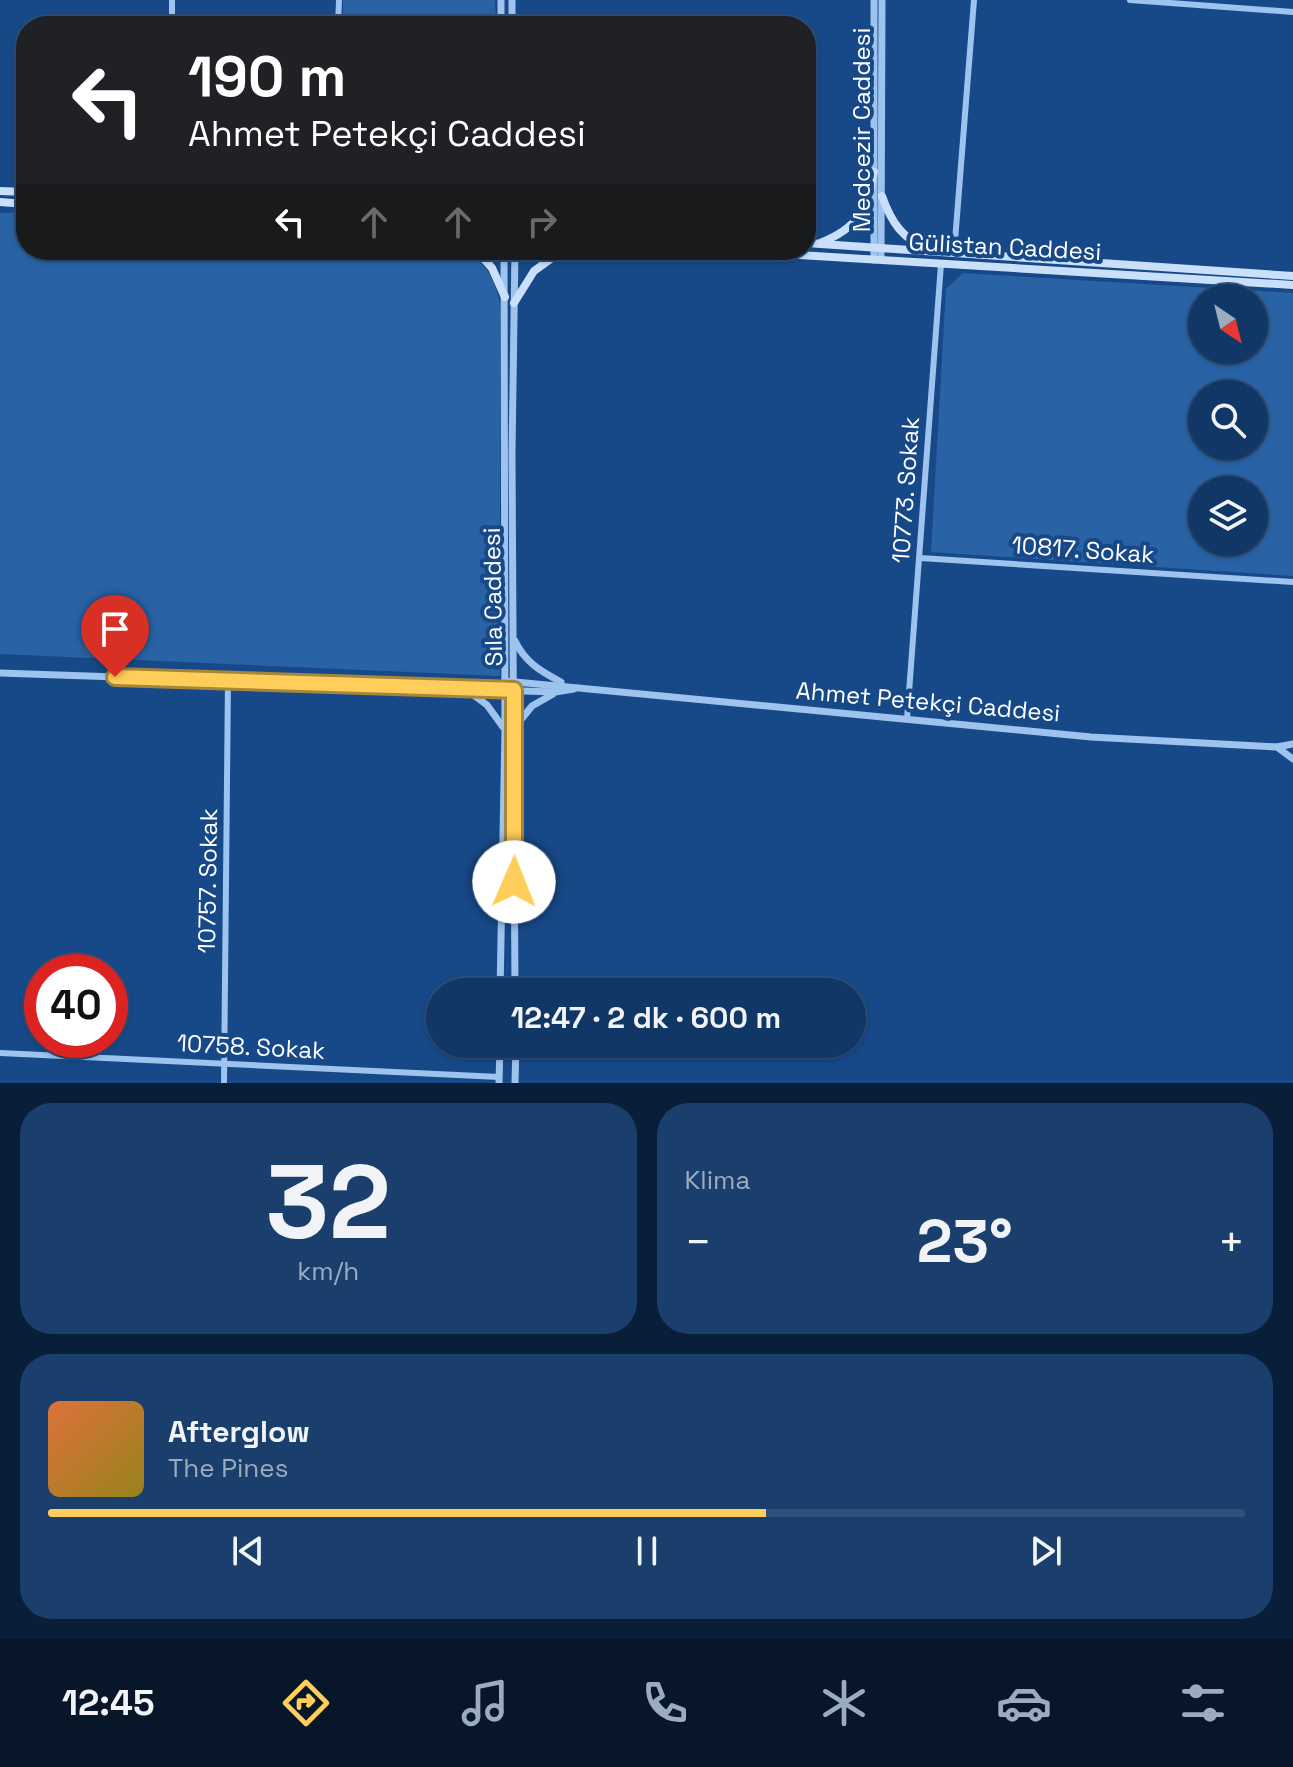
<!DOCTYPE html>
<html lang="tr">
<head>
<meta charset="utf-8">
<style>
	:root { --surface:#113766; --page:#1a3f6c; --text:#f1f3f6; --muted:#9cacbf; --line:#30517a; --accent:#ffce5a }
	body { margin:0; font-family:"Space Grotesk",sans-serif; background:var(--page); color:var(--text); height:100vh; display:flex; flex-direction:column; font-size:30px; white-space:nowrap }
	* { box-sizing:border-box; margin:0 }
	p { font-size:26px; color:var(--muted) }
	.icon { flex:none; width:44px; height:44px; fill:none; stroke:currentColor; stroke-width:2; stroke-linecap:round; stroke-linejoin:round }
	.map { position:relative; height:1083px; overflow:hidden }
	.panel { display:flex; flex-direction:column; gap:20px; padding:20px; background:#091e38; flex:1 }
	.panel>* { flex:none }
	.guide { position:absolute; left:16px; top:16px; width:800px; height:244px; border-radius:32px; box-shadow:0 2px 6px #0004,0 0 0 2px var(--line); background:#202124; color:#fff; overflow:hidden }
	.needle { width:52px; rotate:145deg }
	.controls { position:absolute; left:1188px; top:284px; display:grid; gap:16px }
	.controls a { display:grid; place-items:center; width:80px; height:80px; border-radius:50%; background:var(--surface); box-shadow:0 2px 6px #0004,0 0 0 2px var(--line); font-size:40px }
	.speed { position:absolute; left:24px; top:954px; display:flex; gap:16px; font-size:40px; font-weight:700; text-align:center }
	.speed>* { display:grid; place-content:center; width:104px; height:104px; border-radius:50%; background:var(--surface); box-shadow:0 2px 6px #0004,0 0 0 2px var(--line); line-height:1 }
	.speed .limit { border:12px solid #d22; background:#fff; color:#111 }
	.pin { position:absolute; display:grid; place-items:center; width:68px; height:68px; color:#fff; margin:-82px -34px; border-radius:50% 50% 50% 0; rotate:-45deg; box-shadow:0 0 8px #0007 }
	.pin .icon { rotate:45deg }
	.me { position:absolute; width:88px; margin:-44px; rotate:1deg; stroke-linejoin:round; filter:drop-shadow(0 0 6px #0008) }
	.turn { display:flex; align-items:center; gap:28px; height:168px; padding:0 40px; font-size:36px }
	.turn .icon { width:104px; height:104px; stroke-width:2.5 }
	.turn b { display:block; font-size:56px; line-height:68px }
	.lanes { display:flex; align-items:center; height:76px; padding:0 40px; background:#0003; justify-content:center; gap:40px; direction:ltr }
	.lanes .off { opacity:.35 }
	.big { font-size:60px; font-weight:700; line-height:1.1 }
	.panel .tile { flex:1; display:flex; flex-direction:column; justify-content:center; gap:12px; min-width:0; padding:0 28px; border-radius:32px; background:var(--page) }
	.panel .dial { align-items:center; gap:0 }
	.dial b { font-size:104px; line-height:1 }
	.song { display:flex; align-items:center; gap:24px }
	.cover { width:96px; height:96px; border-radius:12px; background:linear-gradient(135deg,hsl(20 70% 55%),hsl(50 70% 35%)) }
	.played { height:8px; border-radius:4px; background:linear-gradient(90deg,var(--accent) 60%,var(--line) 60%) }
	.keys { display:flex; justify-content:space-around; direction:ltr }
	.heat { display:flex; justify-content:space-between; align-items:center; font-size:44px; direction:ltr }
	.panel .tiles { flex:1; display:grid; gap:20px; grid-template-columns:1fr 1fr }
	.tile:last-child { grid-column:span 2 }
	.trip { position:absolute; left:426px; top:978px; width:440px; height:80px; border-radius:40px; background:var(--surface); box-shadow:0 2px 6px #0004,0 0 0 2px var(--line); font-weight:700; line-height:80px; text-align:center }
	.dock { display:flex; height:128px; justify-content:space-around; align-items:center; background:#071629; color:var(--muted) }
	.dock .icon { width:56px; height:56px }
	.dock .selected { color:var(--accent) }
	.dock b { font-size:36px; color:var(--text) }
	.map>svg:first-child { display:block }
	.green { fill:#2963a6; fill-rule:evenodd }
	.lines { fill:none; stroke-linecap:round; stroke-linejoin:round }
	.minor { stroke:#9dc3ee; stroke-width:6 }
	.tertiary { stroke:#9dc3ee; stroke-width:7 }
	.secondary { stroke:#cadffa; stroke-width:8 }
	.route-casing { stroke:#a6863a; stroke-width:20 }
	.route { stroke:#ffce5a; stroke-width:14 }
	.labels { text-anchor:middle; stroke-width:8; stroke-linejoin:round; paint-order:stroke }
	.street-label { font-size:24px; fill:#fff; stroke:#174988 }
</style>
</head>
<body>
<div class="map">
<svg width="1293" height="1083" viewBox="0 0 1293 1083">
	<rect width="100%" height="100%" fill="#174988"/>
	<g class="green">
		<polygon points="343,0 495,0 496,26 343,26"/>
		<path d="M26 212V250H467C487 266 498 283 500 308V676L0 654V213Z"/>
		<path d="M963 273 1293 293V576L931 552 946 289ZM1202 298H1254V350H1202ZM1202 394H1254V446H1202ZM1202 490H1254V542H1202Z"/>
	</g>
	<g class="lines">
		<g class="minor">
			<polyline points="172,0 172,26"/>
			<polyline points="1130,0 1293,12"/>
			<polyline points="338,26 339,0"/>
			<polyline points="954,254 974,0"/>
			<polyline points="920,558 1293,582"/>
			<polyline points="907,719 941,264"/>
			<polyline points="0,1053 499,1077"/>
			<polyline points="224,1083 228,679"/>
		</g>
		<g class="tertiary">
			<polyline points="501,0 501,26"/>
			<polyline points="512,0 512,26"/>
			<polyline points="515,250 512,453 515,992"/>
			<polyline points="874,260 874,0"/>
			<polyline points="881,260 882,0"/>
			<path d="M515 641C525 662 540 671 561 682"/>
			<polyline points="0,673 555,692 574,689"/>
			<polyline points="505,681 1091,737 1277,747 1293,744"/>
			<polyline points="468,691 487,705 503,727"/>
			<polyline points="515,727 532,706 553,694"/>
			<polyline points="1277,747 1293,759"/>
			<polyline points="500,992 505,730 504,250"/>
			<polyline points="499,1083 500,1044"/>
			<polyline points="515,1083 516,1044"/>
		</g>
		<g class="secondary">
			<polyline points="0,191 26,192"/>
			<path d="M882 196C891 222 903 240 929 249"/>
			<polyline points="0,202 26,204"/>
			<polyline points="806,243 1293,276"/>
			<path d="M820 243C858 228 866 211 874 172"/>
			<polyline points="476,250 492,268 505,297"/>
			<polyline points="715,250 1293,285"/>
			<polyline points="514,303 534,271 563,250"/>
		</g>
	</g>
	<g class="lines">
		<g class="route-casing">
			<polyline id="route" points="115,677 514,690 514,882"/>
		</g>
		<use href="#route" class="route"/>
	</g>
	<g class="labels">
		<g class="street-label">
			<text transform="translate(862 130) rotate(-90)" y="8">Medcezir Caddesi</text>
			<text transform="translate(1005 247) rotate(3)" y="8">Gülistan Caddesi</text>
			<text transform="translate(906 490) rotate(-86)" y="8">10773. Sokak</text>
			<text transform="translate(1083 550) rotate(4)" y="8">10817. Sokak</text>
			<text transform="translate(493 597) rotate(-91)" y="8">Sıla Caddesi</text>
			<text transform="translate(928 702) rotate(5)" y="8">Ahmet Petekçi Caddesi</text>
			<text transform="translate(208 881) rotate(-89)" y="8">10757. Sokak</text>
			<text transform="translate(251 1047) rotate(3)" y="8">10758. Sokak</text>
		</g>
	</g>
</svg>
<div class="controls">
<a><svg class="needle" viewBox="-14 -14 28 28"><path d="M0-13l5 13h-10z" fill="#e53935"/><path d="M0 13l5-13h-10z" fill="#9cacbf"/></svg></a>
<a><svg class="icon" aria-label="search" viewBox="0 0 24 24"><circle cx="10" cy="10" r="6"/><path d="M15 15l6 6"/></svg></a>
<a><svg class="icon" aria-label="layers" viewBox="0 0 24 24"><path d="M12 4l9 5-9 5-9-5zM3 14l9 5 9-5"/></svg></a>
</div>
<div class="speed"><div class="limit">40</div></div>
<div class="pin" style="left:115px;top:677px;background:#d93025"><svg class="icon" aria-label="arrive" viewBox="0 0 24 24"><path d="M6 21V4h12l-3 4 3 4H6"/></svg></div>
<svg class="me" style="left:514px;top:882px" viewBox="-20 -20 40 40"><circle r="19" fill="#fff"/><path d="M0-13L10 11 0 6-10 11z" fill="#ffce5a"/></svg>
<div class="trip">12:47 · 2 dk · 600 m</div>
<div class="guide">
<div class="turn"><svg class="icon" aria-label="left" viewBox="0 0 24 24"><path d="M17 20v-9H6M10 6l-5 5 5 5"/></svg><div><b>190 m</b>Ahmet Petekçi Caddesi</div></div>
<div class="lanes"><svg class="icon" aria-label="left" viewBox="0 0 24 24"><path d="M17 20v-9H6M10 6l-5 5 5 5"/></svg><svg class="icon off" aria-label="ahead" viewBox="0 0 24 24"><path d="M12 20V5M6 11l6-6 6 6"/></svg><svg class="icon off" aria-label="ahead" viewBox="0 0 24 24"><path d="M12 20V5M6 11l6-6 6 6"/></svg><svg class="icon off" aria-label="right" viewBox="0 0 24 24"><path d="M7 20v-9h11M14 6l5 5-5 5"/></svg></div>
</div>
</div>
<section class="panel">
<div class="tiles">
<div class="tile dial"><b>32</b><p>km/h</p></div>
<div class="tile"><p>Klima</p>
<div class="heat"><a>−</a><b class="big">23°</b><a>+</a></div>
</div>
<div class="tile">
<div class="song"><i class="cover"></i><div><b>Afterglow</b><p>The Pines</p></div></div>
<div class="played"></div>
<div class="keys"><svg class="icon" aria-label="previous" viewBox="0 0 24 24"><path d="M18 5L8 12l10 7zM5 5v14"/></svg><svg class="icon" aria-label="pause" viewBox="0 0 24 24"><path d="M8 5v14M16 5v14"/></svg><svg class="icon" aria-label="next" viewBox="0 0 24 24"><path d="M6 5l10 7-10 7zM19 5v14"/></svg></div>
</div>
</div>
</section>
<nav class="dock">
<b>12:45</b>
<svg class="icon selected" aria-label="directions" viewBox="0 0 24 24"><path d="M12 3l9 9-9 9-9-9zM9 14v-3h6M13 9l2 2-2 2"/></svg>
<svg class="icon" aria-label="music" viewBox="0 0 24 24"><path d="M9 18V5l10-2v13"/><circle cx="6" cy="18" r="3"/><circle cx="16" cy="16" r="3"/></svg>
<svg class="icon" aria-label="phone" viewBox="0 0 24 24"><path d="M5 4h4l2 5-3 2q2 4 5 5l2-3 5 2v4C11 20 4 13 5 4z"/></svg>
<svg class="icon" aria-label="climate" viewBox="0 0 24 24"><path d="M12 3v18M4 7l16 10M4 17L20 7"/></svg>
<svg class="icon" aria-label="car" viewBox="0 0 24 24"><path d="M5 17H2v-5l4-1 3-4h7l3 4 3 1v5h-3M9 17h6M6 11h13"/><circle cx="7" cy="17" r="2"/><circle cx="17" cy="17" r="2"/></svg>
<svg class="icon" aria-label="filters" viewBox="0 0 24 24"><path d="M4 7h16M4 17h16"/><circle cx="9" cy="7" r="2"/><circle cx="15" cy="17" r="2"/></svg>
</nav>
</body>
</html>
